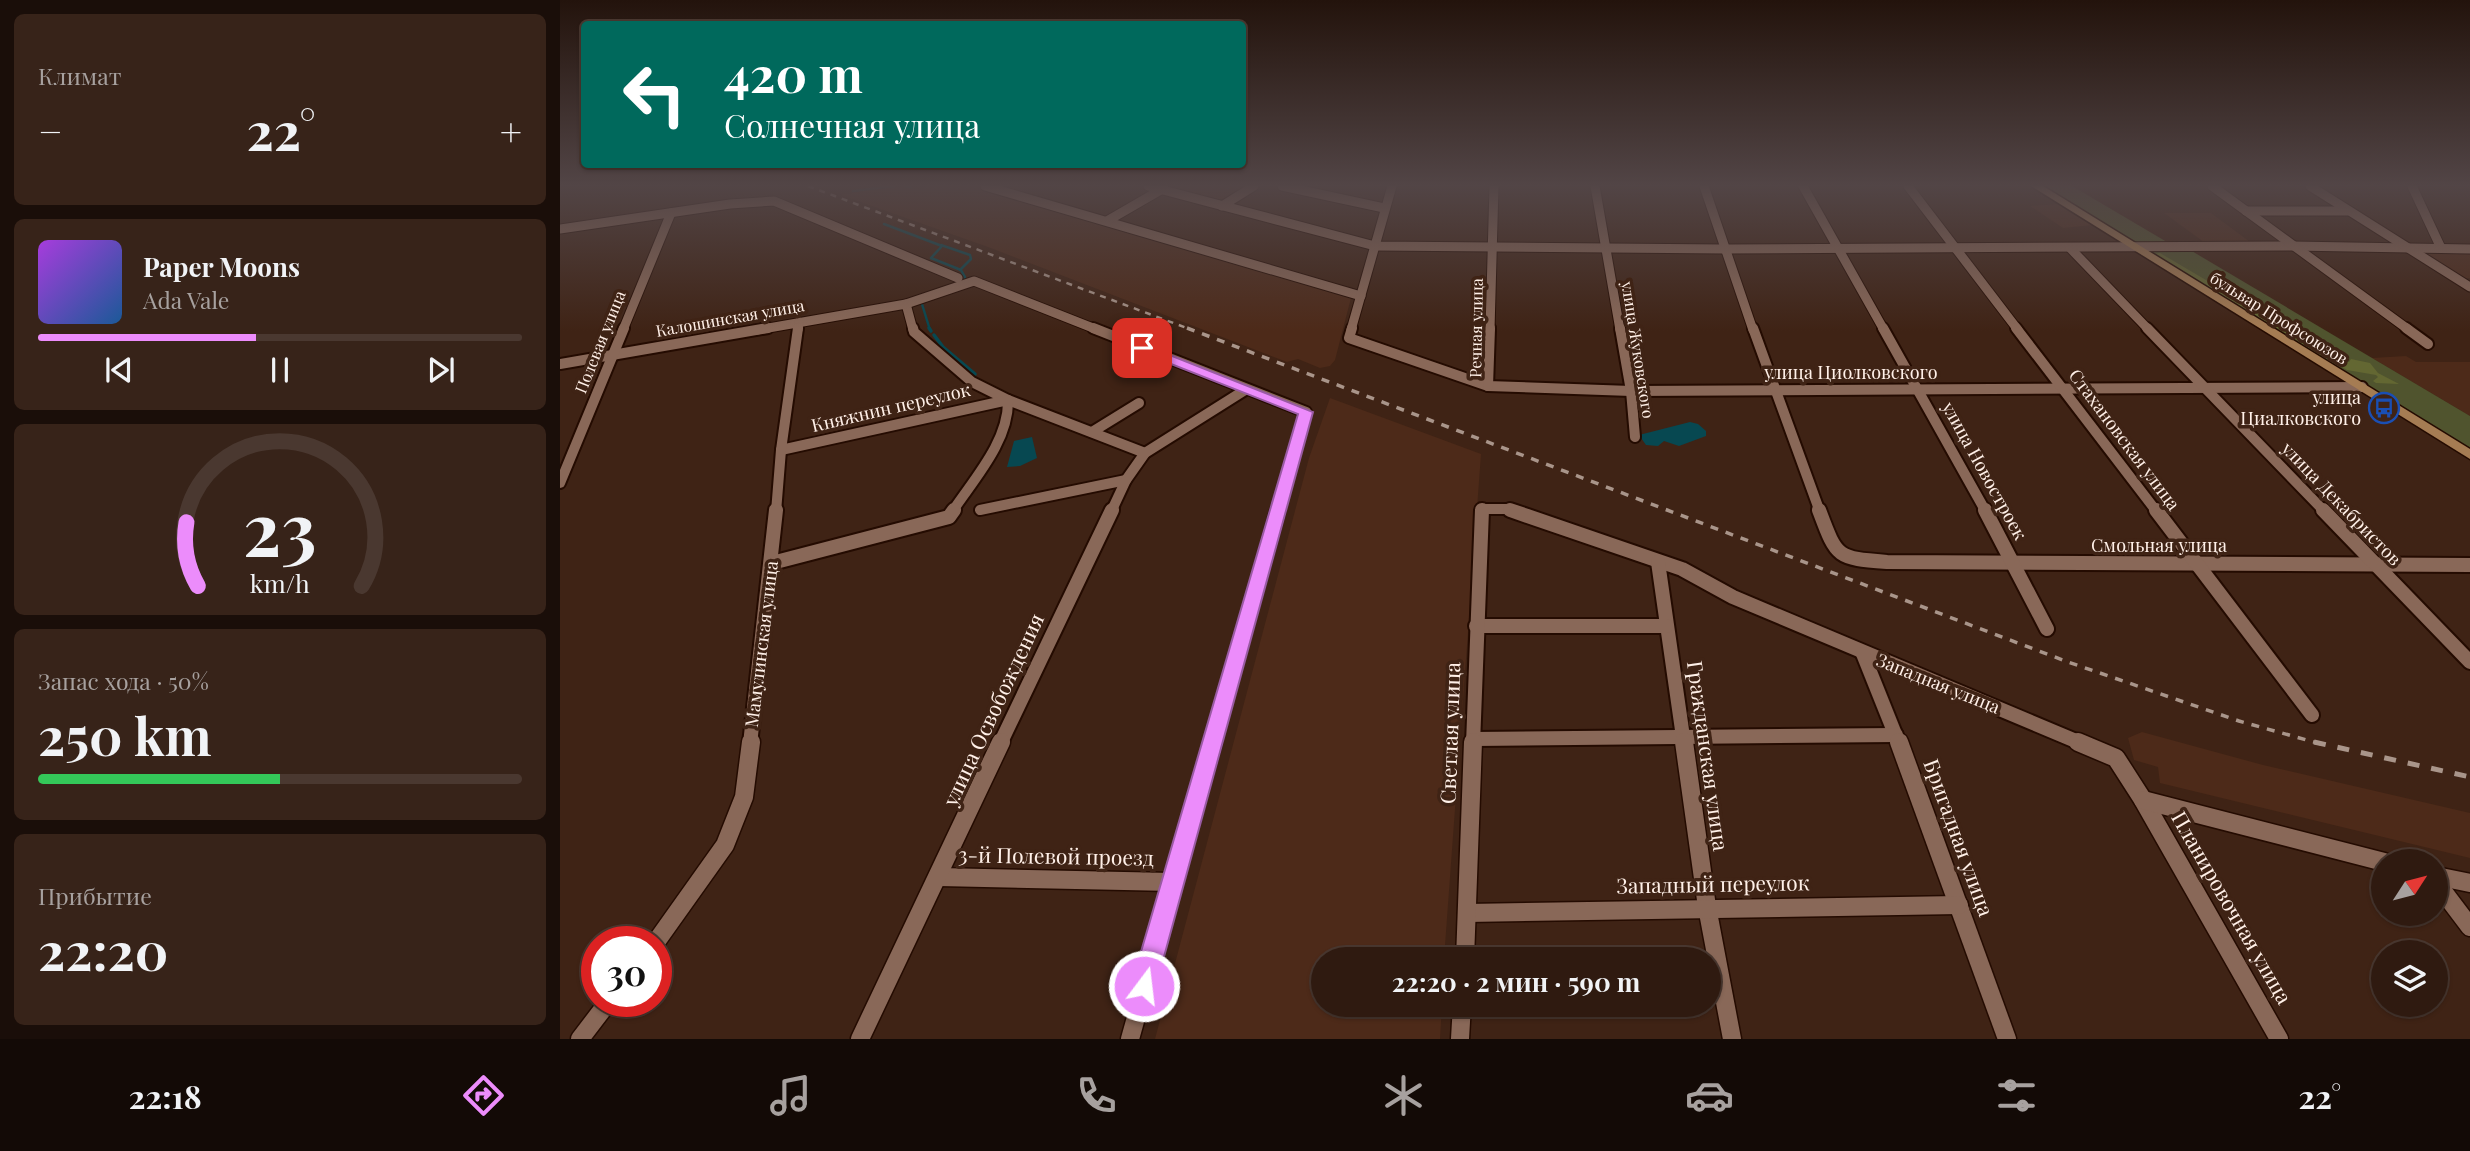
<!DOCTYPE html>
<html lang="ru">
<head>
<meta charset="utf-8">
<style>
	:root { --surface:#2f1a10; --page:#372319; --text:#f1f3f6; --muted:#a7a19f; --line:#4a3830; --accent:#ec8cfb }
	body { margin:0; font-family:"Playfair Display",serif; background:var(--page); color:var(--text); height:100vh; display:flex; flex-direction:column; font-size:26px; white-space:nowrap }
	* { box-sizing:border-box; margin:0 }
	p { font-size:23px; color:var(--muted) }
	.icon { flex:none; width:38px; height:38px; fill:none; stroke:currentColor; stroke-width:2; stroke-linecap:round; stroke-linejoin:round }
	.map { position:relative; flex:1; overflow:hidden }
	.drawer { display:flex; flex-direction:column; gap:14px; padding:14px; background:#1a0e09; width:560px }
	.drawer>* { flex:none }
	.hud { position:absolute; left:21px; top:21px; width:665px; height:147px; border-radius:7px; box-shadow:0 2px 5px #0004,0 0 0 2px var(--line); background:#00695c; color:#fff; overflow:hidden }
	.needle { width:46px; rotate:54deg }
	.fabs { position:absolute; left:1811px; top:849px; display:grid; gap:14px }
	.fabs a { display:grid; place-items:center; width:77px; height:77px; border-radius:50%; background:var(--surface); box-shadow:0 2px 5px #0004,0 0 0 2px var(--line); font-size:35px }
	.speed { position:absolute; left:21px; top:926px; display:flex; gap:14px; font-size:35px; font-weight:700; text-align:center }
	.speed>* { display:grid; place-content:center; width:91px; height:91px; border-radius:50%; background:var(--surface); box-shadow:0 2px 5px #0004,0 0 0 2px var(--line); line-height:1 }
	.speed .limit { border:10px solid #d22; background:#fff; color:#111 }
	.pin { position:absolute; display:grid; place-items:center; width:60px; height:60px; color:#fff; margin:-30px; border-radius:14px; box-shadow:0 4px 10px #0006 }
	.me { position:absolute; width:77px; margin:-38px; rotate:15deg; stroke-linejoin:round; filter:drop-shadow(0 0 5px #0008) }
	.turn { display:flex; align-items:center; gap:24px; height:147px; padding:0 28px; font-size:32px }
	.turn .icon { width:91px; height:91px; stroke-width:2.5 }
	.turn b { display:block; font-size:49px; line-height:60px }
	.big { font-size:52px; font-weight:700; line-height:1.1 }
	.drawer .card { flex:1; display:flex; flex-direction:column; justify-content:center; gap:10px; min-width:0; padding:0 24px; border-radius:10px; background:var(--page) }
	.drawer .dial { align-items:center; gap:0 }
	.dial svg { height:182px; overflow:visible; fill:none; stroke:var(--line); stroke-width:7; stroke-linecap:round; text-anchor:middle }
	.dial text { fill:var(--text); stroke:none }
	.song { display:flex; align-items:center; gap:21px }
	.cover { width:84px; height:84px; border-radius:10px; background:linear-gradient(135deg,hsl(280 70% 55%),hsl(210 70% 35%)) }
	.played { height:7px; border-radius:4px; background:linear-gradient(90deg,var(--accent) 45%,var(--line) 45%) }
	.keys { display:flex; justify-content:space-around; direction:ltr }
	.heat { display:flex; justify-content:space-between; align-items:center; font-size:38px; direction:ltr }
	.charge { height:10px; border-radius:5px; background:linear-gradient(90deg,#34c759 50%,var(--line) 0) }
	.trip { position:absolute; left:751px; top:947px; width:410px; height:70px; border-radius:35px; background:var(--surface); box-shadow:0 2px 5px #0004,0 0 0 2px var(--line); font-weight:700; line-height:70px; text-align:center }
	.dock { display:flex; height:112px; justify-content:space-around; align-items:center; background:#130a06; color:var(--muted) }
	.dock .icon { width:49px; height:49px }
	.dock .on { color:var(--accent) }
	.dock b { font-size:32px; color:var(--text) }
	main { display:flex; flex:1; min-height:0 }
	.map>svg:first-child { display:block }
	.built { fill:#4d2a19 }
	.green { fill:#50542e }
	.forest { fill:#636732 }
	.water { fill:#074851 }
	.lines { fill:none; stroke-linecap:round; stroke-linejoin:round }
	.stream-far1 { stroke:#074851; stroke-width:2.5 }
	.stream { stroke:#074851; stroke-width:3.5 }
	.street-far3-casing { stroke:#240b01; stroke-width:11 }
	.street-far2-casing { stroke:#240b01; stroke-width:14 }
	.street-far1-casing { stroke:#240b01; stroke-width:18 }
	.street-casing { stroke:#240b01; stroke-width:21 }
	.secondary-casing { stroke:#240b01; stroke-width:3 }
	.street-far3 { stroke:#896858; stroke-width:9 }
	.street-far2 { stroke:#896858; stroke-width:10 }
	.street-far1 { stroke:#896858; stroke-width:14 }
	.street { stroke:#896858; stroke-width:18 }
	.secondary { fill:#a57c53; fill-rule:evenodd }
	.rail-far2 { stroke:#a9958a; stroke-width:2.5; stroke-dasharray:6 6; stroke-linecap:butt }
	.rail-far1 { stroke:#a9958a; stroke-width:3.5; stroke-dasharray:8 8; stroke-linecap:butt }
	.rail { stroke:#a9958a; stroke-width:5; stroke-dasharray:12 12; stroke-linecap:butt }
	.route { fill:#ec8cfb; stroke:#995ba3; stroke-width:2 }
	.labels { text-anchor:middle; stroke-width:7; stroke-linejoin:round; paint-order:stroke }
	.far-street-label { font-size:16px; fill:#fff0e8; stroke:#3f2315 }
	.street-label { font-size:18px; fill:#fff0e8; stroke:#3f2315 }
	.poi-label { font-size:18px; fill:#fff0e8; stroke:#3f2315; text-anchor:end }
	.near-street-label { font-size:21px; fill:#fff0e8; stroke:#3f2315 }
</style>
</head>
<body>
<main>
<section class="drawer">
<div class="card"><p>Климат</p>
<div class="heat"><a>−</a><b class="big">22°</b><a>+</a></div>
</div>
<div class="card">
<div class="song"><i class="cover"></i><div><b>Paper Moons</b><p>Ada Vale</p></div></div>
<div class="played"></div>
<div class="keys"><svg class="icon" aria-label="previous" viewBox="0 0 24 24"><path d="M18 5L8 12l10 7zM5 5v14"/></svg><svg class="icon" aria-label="pause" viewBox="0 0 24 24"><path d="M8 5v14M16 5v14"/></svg><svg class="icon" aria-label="next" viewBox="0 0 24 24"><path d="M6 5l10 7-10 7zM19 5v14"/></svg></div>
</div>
<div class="card dial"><svg viewBox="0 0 100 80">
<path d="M14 69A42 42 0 1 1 86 69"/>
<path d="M14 69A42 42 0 0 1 9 41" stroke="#ec8cfb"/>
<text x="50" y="56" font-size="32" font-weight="700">23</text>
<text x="50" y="72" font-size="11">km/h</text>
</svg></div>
<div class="card"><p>Запас хода · 50%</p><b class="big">250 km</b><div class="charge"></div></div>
<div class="card"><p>Прибытие</p><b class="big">22:20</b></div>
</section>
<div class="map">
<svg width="1910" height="1039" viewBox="0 0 1910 1039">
	<rect width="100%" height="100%" fill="#3f2315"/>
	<g class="built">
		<polygon points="368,186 421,186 791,298 775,360 770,366 760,368 738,359 727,362 428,247 281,195 328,187 360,189"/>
		<polygon points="617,186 691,186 662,202 612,189"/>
		<polygon points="1499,204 1533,225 1503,228 1470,206"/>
		<polygon points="1604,213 1651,213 1694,245 1648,245"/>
		<polygon points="1910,252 1910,278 1904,278 1863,253"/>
		<polygon points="1846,356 1856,362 1910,362 1910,416 1812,358"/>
		<polygon points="770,398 921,454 884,959 763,959 763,1004 882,1005 880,1039 595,1039 749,458"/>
		<polygon points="1582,732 1703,765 1910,813 1910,858 1600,783 1598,767 1574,760 1568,738"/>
	</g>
	<g class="green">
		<polygon points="1482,186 1512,186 1612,245 1578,245"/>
		<polygon points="1625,247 1910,416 1910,449 1589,251"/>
	</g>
	<polygon class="forest" points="1600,253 1784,361 1789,362 1791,359 1810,363 1818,373 1839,384 1816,383 1813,381 1818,377 1816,375 1787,370 1593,254"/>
	<g class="water">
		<polygon points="1130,422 1138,424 1146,431 1146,436 1119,446 1104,441 1098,446 1086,445 1079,435"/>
		<polygon points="472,437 477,458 460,466 447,467 454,441"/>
	</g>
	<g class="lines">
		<g class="stream-far1">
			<polyline points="345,186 351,187"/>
			<polyline points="293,191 334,186"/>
			<polyline points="324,224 382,246 371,258 401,270 405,277 404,282"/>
			<polyline points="381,245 410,255 411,259 400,270"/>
			<polyline points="361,301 370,330"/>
		</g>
		<g class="stream">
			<polyline points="369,328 371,331"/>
			<polyline points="374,335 383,347 415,374"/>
		</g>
		<g class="street-far3-casing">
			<g id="street-far3">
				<polyline points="425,186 801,296"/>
				<polyline points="588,186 815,246 1164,249 1732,246 1910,249"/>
				<polyline points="722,186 824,208"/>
				<polyline points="1035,186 1060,330"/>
				<polyline points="1144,186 1193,330"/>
				<polyline points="1243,186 1324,330"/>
				<polyline points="1348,186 1458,330"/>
				<polyline points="1652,186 1849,330"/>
				<polyline points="1750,186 1910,287"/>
				<polyline points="1852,186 1881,248"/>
				<polyline points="662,206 694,186"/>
				<polyline points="1686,211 1787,211"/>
				<polyline points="547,221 604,188"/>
				<polyline points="0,229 170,204 214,201 398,278"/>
				<polyline points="1510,248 1589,330"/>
				<polyline points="346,304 353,330"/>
				<polyline points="63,330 111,213"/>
				<polyline points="197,330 346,304 414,281 538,330"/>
				<polyline points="238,330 239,322"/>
				<polyline points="791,330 832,186"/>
				<polyline points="930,330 934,186"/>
			</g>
		</g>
		<g class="street-far2-casing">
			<g id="street-far2">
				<polyline points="353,328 354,332 412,382 448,400 585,453"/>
				<polyline points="533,328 746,412 718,512"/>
				<polyline points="792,328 789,338 928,386 1071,391 1802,387"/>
				<polyline points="1060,328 1071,391 1075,437"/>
				<polyline points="1193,328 1260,512"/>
				<polyline points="1323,328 1426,512"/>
				<polyline points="1456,328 1597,512"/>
				<polyline points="1587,328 1765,512"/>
				<polyline points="1846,328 1868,344"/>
				<polyline points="0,364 208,328"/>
				<polyline points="928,386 930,328"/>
				<polyline points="532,432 579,403"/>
				<path d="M221 450 448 400C449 441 414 479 392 512"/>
				<polyline points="0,483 64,328"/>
				<polyline points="420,510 566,480"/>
				<polyline points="216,512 221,450 238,328"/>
				<polyline points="551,512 566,480 585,453 685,390"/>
				<polyline points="922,512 922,509 947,509 955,512"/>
			</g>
		</g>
		<g class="street-far1-casing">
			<g id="street-far1">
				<polyline points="950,510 1122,569 1173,597 1523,744"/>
				<path d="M1259 510C1277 558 1276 558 1327 562L1910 565"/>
				<polyline points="1425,510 1487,629"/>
				<polyline points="1596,510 1752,715"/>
				<polyline points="1763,510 1910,662"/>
				<polyline points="1098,562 1124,744"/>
				<polyline points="212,563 389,517 394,510"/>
				<polyline points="916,626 1106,626"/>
				<polyline points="1303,654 1339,744"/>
				<polyline points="914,739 1336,735"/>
				<polyline points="190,744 216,510"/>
				<polyline points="440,744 552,510"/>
				<polyline points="653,744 718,510"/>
				<polyline points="913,744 922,510"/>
			</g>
		</g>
		<g class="street-casing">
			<g id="street">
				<polyline points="1124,742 1147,907 1172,1039"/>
				<polyline points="1339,742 1447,1039"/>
				<polyline points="1518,742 1556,758 1583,800 1719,1039"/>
				<polyline points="1583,800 1824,862"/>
				<polyline points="1876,876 1910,883"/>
				<polyline points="379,877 612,882"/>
				<polyline points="1876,882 1910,927"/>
				<polyline points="907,913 1399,905"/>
				<polyline points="96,942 165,845 184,797 191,742"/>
				<polyline points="905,959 913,742"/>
				<polyline points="20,1039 49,1001"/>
				<polyline points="300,1039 441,742"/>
				<polyline points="570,1039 653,742"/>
				<polyline points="900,1039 902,1004"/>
			</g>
		</g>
		<g class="secondary-casing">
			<polygon id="secondary" points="1471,186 1483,186 1910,449 1910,459"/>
		</g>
		<use href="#street-far3" class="street-far3"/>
		<use href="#street-far2" class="street-far2"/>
		<use href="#street-far1" class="street-far1"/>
		<use href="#street" class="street"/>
		<use href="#secondary" class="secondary"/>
		<polyline class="rail-far2" points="248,186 632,330"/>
		<polyline class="rail-far1" points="627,328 1508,662 1679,721 1761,744"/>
		<polyline class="rail" points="1754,742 1910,777"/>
	</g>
	<linearGradient id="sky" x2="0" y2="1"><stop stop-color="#23130c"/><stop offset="0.56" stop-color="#524546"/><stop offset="1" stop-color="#524546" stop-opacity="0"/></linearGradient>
	<rect width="1910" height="331" fill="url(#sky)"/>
	<polygon class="route" points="582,344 753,412 596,986 593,995 584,998 575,995 571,986 738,414 578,351 578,346"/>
	<defs>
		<g id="bus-ring" transform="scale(1.575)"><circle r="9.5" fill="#3f2315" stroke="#1a4fb4" stroke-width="1.5"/><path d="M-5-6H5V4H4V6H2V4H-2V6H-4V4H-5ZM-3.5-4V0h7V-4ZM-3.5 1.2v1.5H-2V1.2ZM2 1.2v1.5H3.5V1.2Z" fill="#1a4fb4"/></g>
	</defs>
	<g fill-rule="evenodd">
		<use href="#bus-ring" x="1824" y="408"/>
	</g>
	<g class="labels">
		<g class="far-street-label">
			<text transform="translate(170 318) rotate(-10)" y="6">Калошинская улица</text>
			<text transform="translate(1719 318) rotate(32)" y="6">бульвар Профсоюзов</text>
			<text transform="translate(916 328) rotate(-89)" y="6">Речная улица</text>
			<text transform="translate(40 342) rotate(-68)" y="6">Полевая улица</text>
			<text transform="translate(1078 350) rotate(81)" y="6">улица Жуковского</text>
		</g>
		<g class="street-label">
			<text x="1291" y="379">улица Циолковского</text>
			<text transform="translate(331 408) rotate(-13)" y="6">Княжнин переулок</text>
			<text transform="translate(1564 440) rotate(53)" y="6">Стахановская улица</text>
			<text transform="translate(1424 471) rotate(61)" y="6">улица Новостроек</text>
			<text transform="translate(1781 504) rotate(46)" y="6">улица Декабристов</text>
			<text x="1599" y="552">Смольная улица</text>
			<text transform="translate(202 644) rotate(-83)" y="6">Мамулинская улица</text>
			<text transform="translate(1378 684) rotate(22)" y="6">Западная улица</text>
		</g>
		<g class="poi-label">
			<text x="1801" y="404">улица<tspan x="1801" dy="21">Циалковского</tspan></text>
		</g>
		<g class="near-street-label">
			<text transform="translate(434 710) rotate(-65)" y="7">улица Освобождения</text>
			<text transform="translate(891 733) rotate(-88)" y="7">Светлая улица</text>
			<text transform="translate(1147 756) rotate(82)" y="7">Гражданская улица</text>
			<text transform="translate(1398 838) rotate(70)" y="7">Бригадная улица</text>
			<text transform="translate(496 857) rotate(1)" y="7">3-й Полевой проезд</text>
			<text transform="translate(1153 885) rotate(-1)" y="7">Западный переулок</text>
			<text transform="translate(1671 908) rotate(60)" y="7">Планировочная улица</text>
		</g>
	</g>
</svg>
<div class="fabs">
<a><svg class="needle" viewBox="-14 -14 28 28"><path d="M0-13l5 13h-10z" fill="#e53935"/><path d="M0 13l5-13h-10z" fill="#a7a19f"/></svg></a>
<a><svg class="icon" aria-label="layers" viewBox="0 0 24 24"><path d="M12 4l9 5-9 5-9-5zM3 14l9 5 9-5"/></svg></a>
</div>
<div class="speed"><div class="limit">30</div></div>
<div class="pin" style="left:582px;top:348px;background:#d93025"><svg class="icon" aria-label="arrive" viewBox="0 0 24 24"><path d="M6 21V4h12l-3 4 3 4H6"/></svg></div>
<svg class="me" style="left:584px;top:986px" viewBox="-20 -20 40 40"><circle r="17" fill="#ec8cfb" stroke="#fff" stroke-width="3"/><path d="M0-11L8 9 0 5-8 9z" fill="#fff"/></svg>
<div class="trip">22:20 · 2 мин · 590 m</div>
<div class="hud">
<div class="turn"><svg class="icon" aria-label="left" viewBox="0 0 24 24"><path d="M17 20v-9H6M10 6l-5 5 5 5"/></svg><div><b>420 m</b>Солнечная улица</div></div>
</div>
</div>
</main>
<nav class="dock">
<b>22:18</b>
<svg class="icon on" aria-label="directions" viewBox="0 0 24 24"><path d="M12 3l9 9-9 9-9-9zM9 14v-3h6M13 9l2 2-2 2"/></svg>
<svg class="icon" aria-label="music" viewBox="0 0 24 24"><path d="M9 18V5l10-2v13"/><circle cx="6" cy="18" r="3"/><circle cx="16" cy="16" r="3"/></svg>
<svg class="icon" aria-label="phone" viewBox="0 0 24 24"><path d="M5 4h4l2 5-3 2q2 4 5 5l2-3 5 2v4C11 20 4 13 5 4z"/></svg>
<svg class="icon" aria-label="climate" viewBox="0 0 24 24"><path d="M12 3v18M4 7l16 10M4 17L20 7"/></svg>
<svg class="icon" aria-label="car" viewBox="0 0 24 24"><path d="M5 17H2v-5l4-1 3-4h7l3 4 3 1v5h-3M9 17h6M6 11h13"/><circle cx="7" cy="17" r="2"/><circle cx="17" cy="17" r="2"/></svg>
<svg class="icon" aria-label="filters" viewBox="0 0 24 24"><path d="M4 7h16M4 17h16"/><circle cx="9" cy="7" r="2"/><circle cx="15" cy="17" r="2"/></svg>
<b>22°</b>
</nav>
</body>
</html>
